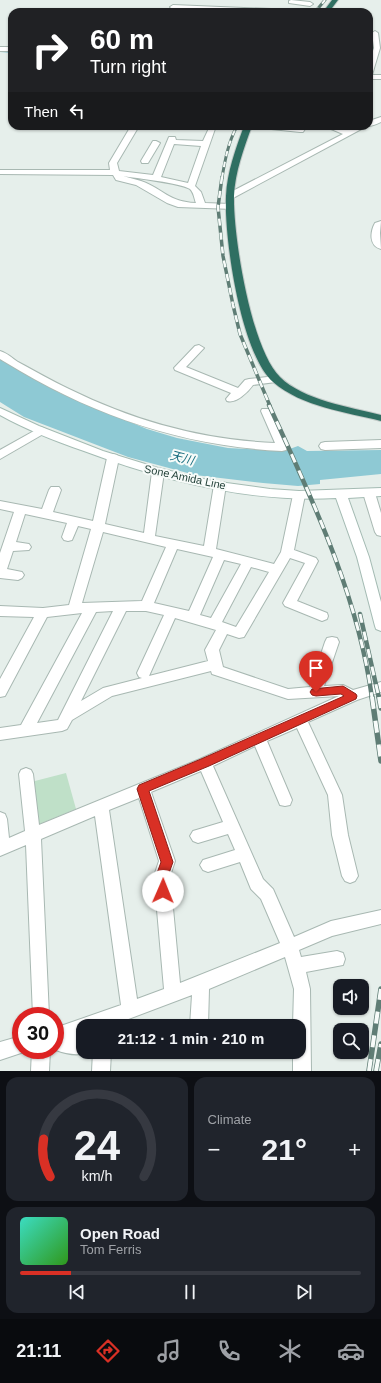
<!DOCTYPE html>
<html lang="en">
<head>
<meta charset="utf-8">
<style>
	:root { --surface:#171b24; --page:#20242c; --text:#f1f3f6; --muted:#9ea1a6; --line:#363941; --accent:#d93025 }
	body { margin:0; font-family:Arial,"Noto Sans JP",sans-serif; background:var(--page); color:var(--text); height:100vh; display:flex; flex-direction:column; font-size:15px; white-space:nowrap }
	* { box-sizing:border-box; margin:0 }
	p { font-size:13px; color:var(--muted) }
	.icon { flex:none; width:22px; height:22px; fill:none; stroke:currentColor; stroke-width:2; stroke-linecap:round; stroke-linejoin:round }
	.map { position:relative; height:1071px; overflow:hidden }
	.side { display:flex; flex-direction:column; gap:6px; padding:6px; background:#0d0f14; flex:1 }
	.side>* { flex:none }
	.hud { position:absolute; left:8px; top:8px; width:365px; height:122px; border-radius:12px; box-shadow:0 1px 3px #0004; background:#202124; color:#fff; overflow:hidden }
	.tools { position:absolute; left:333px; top:979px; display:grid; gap:8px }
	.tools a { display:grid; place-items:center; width:36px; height:36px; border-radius:8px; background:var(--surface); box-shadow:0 1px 3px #0004; font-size:20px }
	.speed { position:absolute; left:12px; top:1007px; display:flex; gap:8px; font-size:20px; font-weight:700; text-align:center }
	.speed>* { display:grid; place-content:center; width:52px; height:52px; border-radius:50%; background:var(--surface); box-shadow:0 1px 3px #0004; line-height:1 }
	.speed .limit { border:6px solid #d22; background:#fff; color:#111 }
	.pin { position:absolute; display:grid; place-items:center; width:34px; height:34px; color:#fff; margin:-41px -17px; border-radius:50% 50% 50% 0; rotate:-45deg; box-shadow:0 0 4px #0007 }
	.pin .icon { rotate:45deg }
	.me { position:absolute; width:44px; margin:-22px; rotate:1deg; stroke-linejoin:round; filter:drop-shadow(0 0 3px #0008) }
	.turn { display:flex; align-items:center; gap:14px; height:84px; padding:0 16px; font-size:18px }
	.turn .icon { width:52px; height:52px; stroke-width:2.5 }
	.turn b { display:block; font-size:28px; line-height:34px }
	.then { display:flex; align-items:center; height:38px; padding:0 16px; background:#0003; gap:8px; font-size:15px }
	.big { font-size:30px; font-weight:800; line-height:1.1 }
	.side .card { flex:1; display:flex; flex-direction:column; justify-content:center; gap:6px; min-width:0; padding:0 14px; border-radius:12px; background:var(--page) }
	.side .dial { align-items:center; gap:0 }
	.dial svg { height:104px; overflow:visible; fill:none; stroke:var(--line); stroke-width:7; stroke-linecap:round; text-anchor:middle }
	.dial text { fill:var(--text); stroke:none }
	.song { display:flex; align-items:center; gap:12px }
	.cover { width:48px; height:48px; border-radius:6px; background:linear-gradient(135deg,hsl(170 70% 55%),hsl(110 70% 35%)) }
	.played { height:4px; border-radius:2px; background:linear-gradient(90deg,var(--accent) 15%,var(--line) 15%) }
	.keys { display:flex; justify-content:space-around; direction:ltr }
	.heat { display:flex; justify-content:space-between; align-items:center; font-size:22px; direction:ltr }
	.side .tiles { flex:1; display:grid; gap:6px; grid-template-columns:1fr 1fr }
	.card:last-child { grid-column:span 2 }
	.trip { position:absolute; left:76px; top:1019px; width:230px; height:40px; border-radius:12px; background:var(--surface); box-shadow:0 1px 3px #0004; font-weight:800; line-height:40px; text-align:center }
	.menu { display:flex; height:64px; justify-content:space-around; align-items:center; background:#090b0e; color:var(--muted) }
	.menu .icon { width:28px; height:28px }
	.menu .selected { color:var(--accent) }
	.menu b { font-size:18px; color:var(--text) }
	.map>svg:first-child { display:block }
	.green { fill:#bfe0c8 }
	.water { fill:#8ec9d4 }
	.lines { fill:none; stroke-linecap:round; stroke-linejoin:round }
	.stream { stroke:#8ec9d4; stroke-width:2 }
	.street-casing { stroke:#a8b8b2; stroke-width:2 }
	.secondary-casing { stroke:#a4bbb3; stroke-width:2 }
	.highway-casing { stroke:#c2cac8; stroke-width:2 }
	.street { fill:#fff; fill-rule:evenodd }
	.secondary { fill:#fff; fill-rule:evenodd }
	.highway { fill:#2f6f62; fill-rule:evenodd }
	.rail-far3-casing { stroke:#5f7d75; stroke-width:3 }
	.rail-far2-casing { stroke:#5f7d75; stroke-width:3.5 }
	.rail-far1-casing { stroke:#5f7d75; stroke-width:4.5 }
	.rail-casing { stroke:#5f7d75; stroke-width:5.5 }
	.rail-far3 { stroke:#f7fbf9; stroke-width:2; stroke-dasharray:5.5; stroke-linecap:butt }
	.rail-far2 { stroke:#f7fbf9; stroke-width:2.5; stroke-dasharray:7; stroke-linecap:butt }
	.rail-far1 { stroke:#f7fbf9; stroke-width:3; stroke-dasharray:9; stroke-linecap:butt }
	.rail { stroke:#f7fbf9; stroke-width:4; stroke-dasharray:12; stroke-linecap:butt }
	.route { fill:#d93025; stroke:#8d1f18 }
	.labels { text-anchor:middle; stroke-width:4; stroke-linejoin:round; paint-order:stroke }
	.street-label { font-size:11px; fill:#24423a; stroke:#f7fbf9 }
	.water-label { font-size:12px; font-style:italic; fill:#1c6f80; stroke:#f7fbf9 }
</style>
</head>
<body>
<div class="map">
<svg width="381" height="1071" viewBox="0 0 381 1071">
	<rect width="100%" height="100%" fill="#e6efeb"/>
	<polygon class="green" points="66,773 76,809 37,825 31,782"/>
	<polygon class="water" points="0,358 60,393 147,429 177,438 228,448 284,451 298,446 307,451 381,450 381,474 320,480 320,484 298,486 263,483 195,475 128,457 24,417 0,402"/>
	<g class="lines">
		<polyline class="stream" points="0,51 12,52"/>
		<g class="street-casing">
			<g id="street">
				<polygon points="291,0 310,2 313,4 310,6 289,3 289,1"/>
				<polygon points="173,5 294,10 297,12 246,12 171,8 170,7"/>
				<polygon points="375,31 378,33 380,48 372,75 381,75 381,79 369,79 369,62 374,48 372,33"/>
				<rect x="0" y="47" width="12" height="4"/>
				<path d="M381 117V122C377 124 372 126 368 126H369V121Z"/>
				<path d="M131 126H139L117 163 119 171 153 175 169 137H175L176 140 203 141 210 126H216L195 186 201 192 205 203 230 204 234 207 233 209 178 207 167 203 136 185 116 180 113 175 0 174V170H110L109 163ZM174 144 201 146 188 183 161 177ZM123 176C135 178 181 183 190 189 194 193 194 198 196 203 168 202 164 189 141 181 135 179 129 178 123 176Z"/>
				<polygon points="258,126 298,127 299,126 307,126 303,132 300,132 262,128"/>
				<polygon points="324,126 336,126 349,130 357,126 367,126 233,198 227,198 226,196 227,194 343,134"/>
				<polygon points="153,141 156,141 160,143 148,163 142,163 141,161"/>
				<path d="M381 221 380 233 381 249C369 246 370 232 375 223Z"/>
				<path d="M199 345 204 348 186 367 238 388 245 380 249 379 276 376 281 379 276 382 253 385C248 392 236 404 227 401L226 399 231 393 175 370 174 368 195 346Z"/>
				<path d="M0 351C7 353 12 358 18 362 35 371 52 381 69 389 134 421 202 440 275 443L261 411 262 409H270L288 447 286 450 282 451C181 446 91 415 5 362L0 359Z"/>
				<polygon points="41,427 45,429 46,431 45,433 0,459 0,450"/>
				<polygon points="381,440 381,448 325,450 321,449 319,446 321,443 325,442"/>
				<path d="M113 454 117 455 119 458 105 524 144 533 152 472 154 469H162L164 472 155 536 204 546 214 485 216 482H224L226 485 216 549 274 564 281 552 293 495 295 492H303L305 495 294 550 316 558 318 561 297 601 327 613 328 616 327 619 322 621 285 606 283 603 305 563 290 558 244 637 239 638 227 634 219 650 223 667 288 689 310 687 325 642 327 638 332 637 337 638 339 642 324 686 343 685 353 690 381 682V692L357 700 308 722 342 795 348 835 358 876 355 881 350 883 345 881 342 876 332 835 328 795 297 728 267 741 292 800 290 805 285 806 280 805 255 746 213 766 263 879 273 889 294 937 331 921 381 910V924L332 936 299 950 301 957 337 951 343 953 345 959 343 965 306 972 310 989 311 1071H293V1052H299V1026H293L294 989 285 957 209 989 208 1026H190L192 995 110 1026H83V1036L79 1037H83V1052H89C79 1056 66 1054 56 1050L55 1028 121 1005 95 816 41 839 49 1016H33L26 845 0 856V812L5 814 7 819 9 838 25 831 19 774 21 770 26 768 31 770 33 774 39 825 200 759 339 696 288 699 212 674 211 671 112 696 72 720 67 729 62 731 0 740V728L21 725 82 613 47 617 5 696 0 697V679L34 617 0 616V606L43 608 69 605 91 529 78 526 72 540 68 541 64 540 62 537 67 523 25 514 16 542 29 544 31 547 29 550 13 551 7 569 22 572 24 575 22 578 18 580 0 578V553L14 512 0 509V501L42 509 49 490 51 487H59L61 490 53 512 93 521 107 458 109 455ZM103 532 166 547 142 601 82 603ZM177 549 213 557 189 611 154 603ZM224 560 241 564 211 618 200 615ZM251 567 269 572 236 627 222 622ZM113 611 58 720 37 723 96 612ZM126 611H146L164 615 137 673 139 677 142 678 103 688 81 701ZM175 618 216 630 205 650 208 661 149 676ZM201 771 223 822 193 831 190 836 193 841 198 843 228 834 235 850 203 860 200 865 203 870 208 872 240 862 251 889 261 899 280 943 180 983 170 876 175 861 151 792ZM139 798 159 861 154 876 164 989 137 999 109 810Z"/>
				<polygon points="369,489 373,490 375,493 381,513 381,536 377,535 375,532 363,493 365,490"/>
				<polygon points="21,1036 21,1050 27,1051 0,1060 0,1042"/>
				<polygon points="32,1050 50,1050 49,1071 31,1071"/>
				<polygon points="93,1052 111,1052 110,1071 92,1071"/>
			</g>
		</g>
		<g class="secondary-casing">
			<path id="secondary" d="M0 408 39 426 103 451 158 468 212 481 270 489 299 491 381 488V496L348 498 369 557 381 602V631L376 629 375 626 357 557 336 498C250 503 164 481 84 451 55 441 27 430 0 415Z"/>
		</g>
		<g class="highway-casing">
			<g id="highway">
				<polygon points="332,0 338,0 329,12 323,12"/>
				<path d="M244 126H252C244 148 235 172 234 196 233 236 251 349 280 377 303 400 350 407 381 415V421C346 412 302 407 273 382 241 354 224 239 226 196 227 172 236 148 244 126Z"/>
			</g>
		</g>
		<use href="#street" class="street"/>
		<use href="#secondary" class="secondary"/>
		<use href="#highway" class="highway"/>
		<g class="rail-far3-casing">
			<g id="rail-far3">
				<polyline points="315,12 325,0"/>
				<path d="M222 178C225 160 228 143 237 126"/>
			</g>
		</g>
		<g class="rail-far2-casing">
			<polyline id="rail-far2" points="222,177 218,207 223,256 233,305 240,334 270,406"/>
		</g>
		<g class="rail-far1-casing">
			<g id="rail-far1">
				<path d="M269 405C312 499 358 595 372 698"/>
				<polyline points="360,614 379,698"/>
			</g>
		</g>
		<g class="rail-casing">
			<g id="rail">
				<polyline points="372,697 381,761"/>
				<polyline points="379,697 381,708"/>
				<polyline points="369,1071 381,989"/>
				<polyline points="376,1071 381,1044"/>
			</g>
		</g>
		<use href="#rail-far3" class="rail-far3"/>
		<use href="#rail-far2" class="rail-far2"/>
		<use href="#rail-far1" class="rail-far1"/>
		<use href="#rail" class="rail"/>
	</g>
	<polygon class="route" points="343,686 356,694 357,696 356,699 209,766 149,791 173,862 168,876 169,891 167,895 163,897 159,895 156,876 161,862 137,789 139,785 201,759 344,696 341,694 316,696 312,695 310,692 312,689"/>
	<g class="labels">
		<g class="street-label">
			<text transform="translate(185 477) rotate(12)" y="4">Sone Amida Line</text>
		</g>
		<g class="water-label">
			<text transform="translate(182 458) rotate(14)" y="4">天川</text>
		</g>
	</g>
</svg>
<div class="tools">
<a><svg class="icon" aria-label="sound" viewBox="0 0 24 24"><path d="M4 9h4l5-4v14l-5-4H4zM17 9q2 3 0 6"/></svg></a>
<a><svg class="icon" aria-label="search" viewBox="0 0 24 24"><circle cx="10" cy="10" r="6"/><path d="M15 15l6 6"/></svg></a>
</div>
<div class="speed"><div class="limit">30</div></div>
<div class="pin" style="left:316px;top:692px;background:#d93025"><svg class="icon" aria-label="arrive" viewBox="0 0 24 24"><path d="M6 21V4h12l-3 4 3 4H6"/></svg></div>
<svg class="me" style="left:163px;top:891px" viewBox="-20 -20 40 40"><circle r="19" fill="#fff"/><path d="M0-13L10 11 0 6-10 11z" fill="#d93025"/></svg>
<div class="trip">21:12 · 1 min · 210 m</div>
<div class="hud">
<div class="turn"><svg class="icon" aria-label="right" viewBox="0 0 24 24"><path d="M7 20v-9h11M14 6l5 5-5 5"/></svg><div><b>60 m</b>Turn right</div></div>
<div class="then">Then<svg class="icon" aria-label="left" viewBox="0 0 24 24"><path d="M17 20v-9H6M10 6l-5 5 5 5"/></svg></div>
</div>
</div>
<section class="side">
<div class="tiles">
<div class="card dial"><svg viewBox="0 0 100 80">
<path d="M14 69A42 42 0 1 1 86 69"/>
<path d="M14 69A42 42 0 0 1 9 40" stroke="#d93025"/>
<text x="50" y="56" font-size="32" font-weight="700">24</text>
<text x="50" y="72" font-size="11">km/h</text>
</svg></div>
<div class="card"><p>Climate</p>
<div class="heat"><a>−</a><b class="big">21°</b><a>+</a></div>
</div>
<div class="card">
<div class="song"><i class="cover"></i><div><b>Open Road</b><p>Tom Ferris</p></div></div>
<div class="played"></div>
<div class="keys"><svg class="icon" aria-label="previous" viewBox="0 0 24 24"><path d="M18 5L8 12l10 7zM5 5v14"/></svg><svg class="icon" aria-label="pause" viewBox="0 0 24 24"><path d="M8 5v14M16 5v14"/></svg><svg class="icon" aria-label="next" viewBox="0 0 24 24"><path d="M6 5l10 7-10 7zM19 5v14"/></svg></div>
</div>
</div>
</section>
<nav class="menu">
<b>21:11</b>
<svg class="icon selected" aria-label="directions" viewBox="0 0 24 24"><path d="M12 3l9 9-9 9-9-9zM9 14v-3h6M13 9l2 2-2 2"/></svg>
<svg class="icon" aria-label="music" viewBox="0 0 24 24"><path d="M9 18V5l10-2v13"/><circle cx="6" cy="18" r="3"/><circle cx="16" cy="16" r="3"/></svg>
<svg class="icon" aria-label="phone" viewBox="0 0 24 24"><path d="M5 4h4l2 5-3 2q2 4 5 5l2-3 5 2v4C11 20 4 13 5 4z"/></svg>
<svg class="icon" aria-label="climate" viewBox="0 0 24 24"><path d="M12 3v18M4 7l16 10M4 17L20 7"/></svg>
<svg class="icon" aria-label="car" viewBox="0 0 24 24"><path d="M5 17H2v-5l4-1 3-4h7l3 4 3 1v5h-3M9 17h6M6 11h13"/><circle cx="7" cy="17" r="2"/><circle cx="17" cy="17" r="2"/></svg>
</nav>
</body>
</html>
